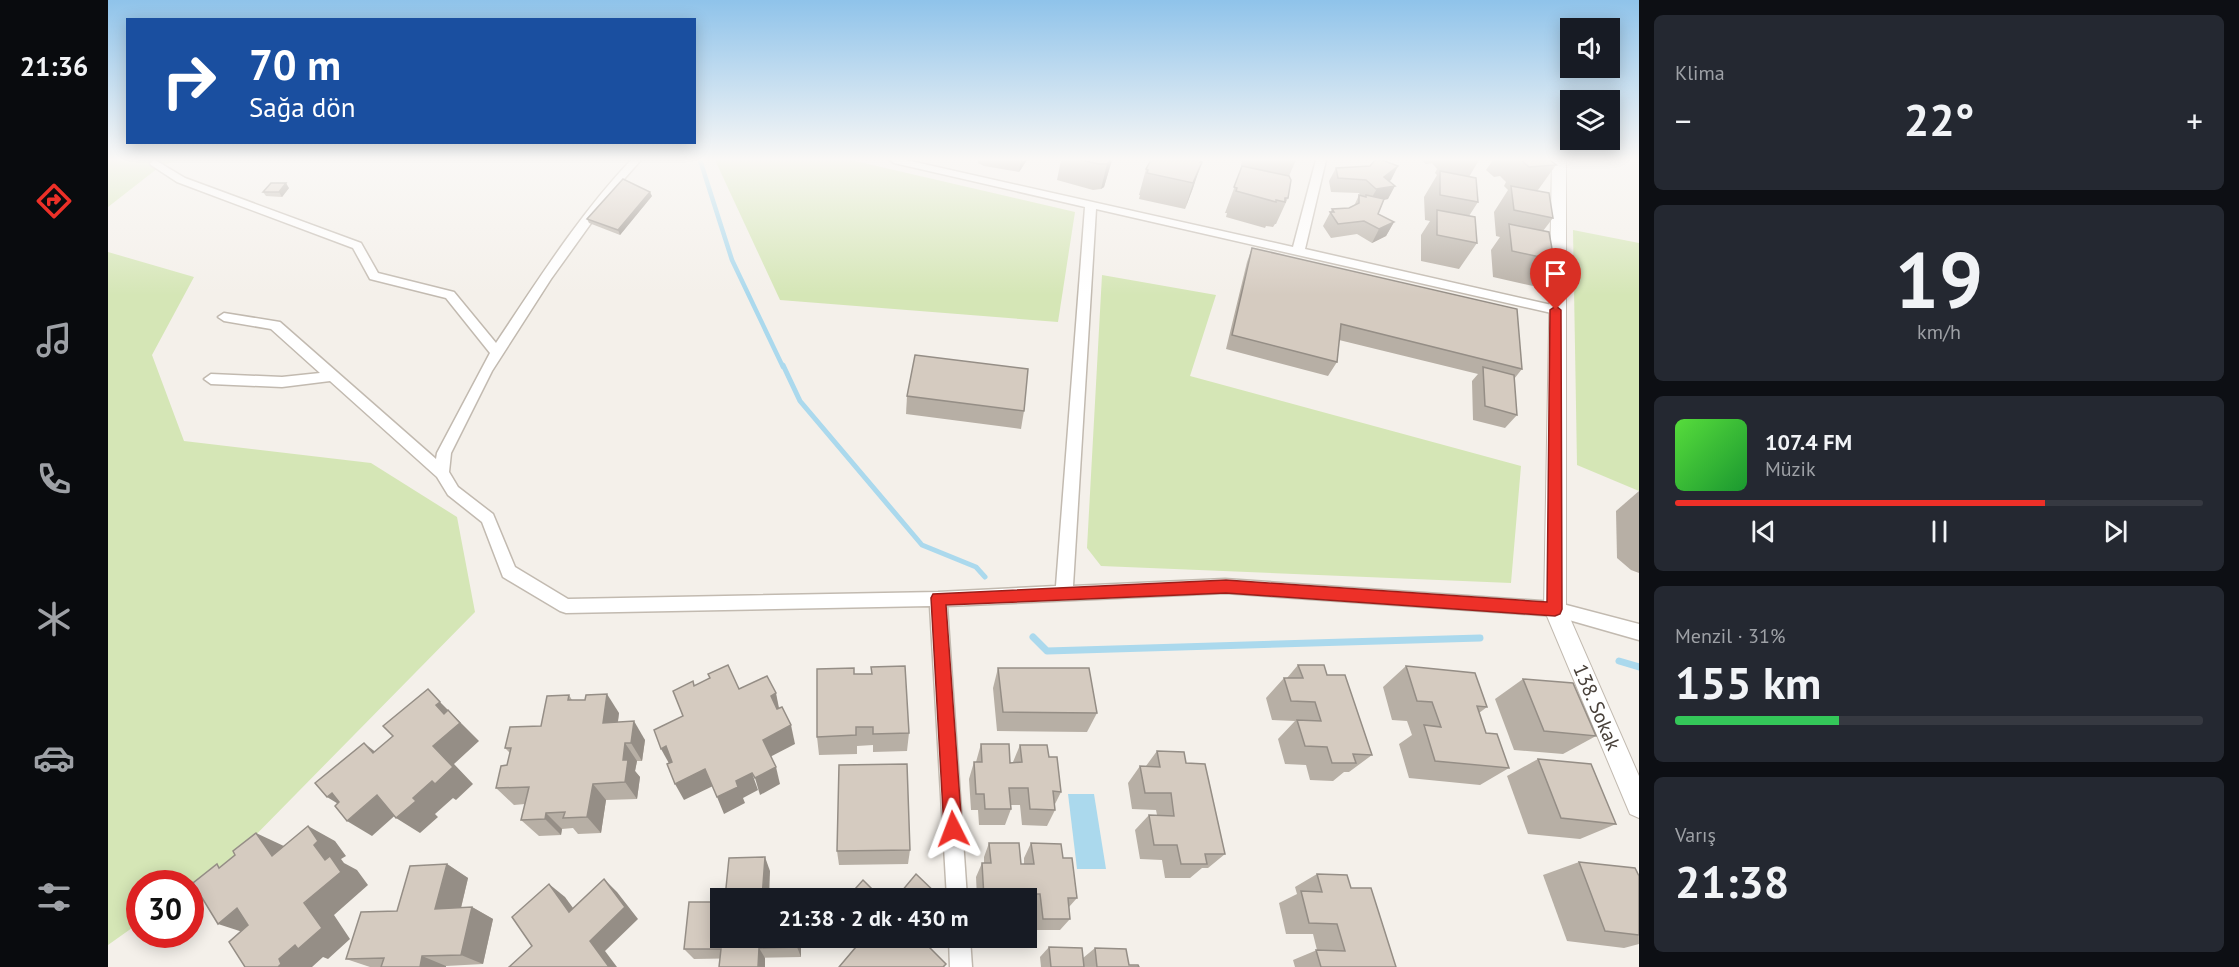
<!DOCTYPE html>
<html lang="tr">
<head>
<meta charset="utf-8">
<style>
	:root { --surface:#171b24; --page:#242831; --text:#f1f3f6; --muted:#9ea1a6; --line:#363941; --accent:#ed3028 }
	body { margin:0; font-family:"PT Sans",sans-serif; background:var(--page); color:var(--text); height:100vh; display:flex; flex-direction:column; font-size:22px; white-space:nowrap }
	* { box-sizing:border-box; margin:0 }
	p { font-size:20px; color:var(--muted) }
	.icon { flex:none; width:33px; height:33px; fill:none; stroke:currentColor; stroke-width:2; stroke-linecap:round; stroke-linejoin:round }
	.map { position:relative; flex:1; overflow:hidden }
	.drawer { display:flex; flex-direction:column; gap:15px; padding:15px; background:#0d0f14; width:600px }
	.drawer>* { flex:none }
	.hud { position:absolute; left:18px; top:18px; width:570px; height:126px; border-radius:0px; box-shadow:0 3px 15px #0003; background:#1a4fa0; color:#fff; overflow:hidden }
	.tools { position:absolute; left:1452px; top:18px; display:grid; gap:12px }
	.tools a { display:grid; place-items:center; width:60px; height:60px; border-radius:0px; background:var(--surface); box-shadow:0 3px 15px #0003; font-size:30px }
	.speed { position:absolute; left:18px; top:870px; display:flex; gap:12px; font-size:30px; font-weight:700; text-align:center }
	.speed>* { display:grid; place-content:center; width:78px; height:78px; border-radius:50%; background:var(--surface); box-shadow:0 3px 15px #0003; line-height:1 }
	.speed .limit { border:9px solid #d22; background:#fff; color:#111 }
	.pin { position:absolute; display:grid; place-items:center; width:51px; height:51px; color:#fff; margin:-62px -26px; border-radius:50% 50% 50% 0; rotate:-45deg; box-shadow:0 0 6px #0007 }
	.pin .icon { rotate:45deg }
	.me { position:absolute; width:66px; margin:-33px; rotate:357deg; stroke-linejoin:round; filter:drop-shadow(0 0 4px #0008) }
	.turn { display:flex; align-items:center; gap:21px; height:126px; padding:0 24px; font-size:27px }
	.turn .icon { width:78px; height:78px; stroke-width:2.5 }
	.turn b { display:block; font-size:42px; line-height:51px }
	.big { font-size:45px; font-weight:700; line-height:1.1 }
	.drawer .tile { flex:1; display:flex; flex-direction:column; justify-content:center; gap:9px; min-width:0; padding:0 21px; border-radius:9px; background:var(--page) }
	.drawer .dial { align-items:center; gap:0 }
	.dial b { font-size:78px; line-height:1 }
	.song { display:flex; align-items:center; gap:18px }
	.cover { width:72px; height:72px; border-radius:9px; background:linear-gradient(135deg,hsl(110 70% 55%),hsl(130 70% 35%)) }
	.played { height:6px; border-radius:3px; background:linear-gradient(90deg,var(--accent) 70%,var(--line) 70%) }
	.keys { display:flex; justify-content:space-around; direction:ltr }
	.heat { display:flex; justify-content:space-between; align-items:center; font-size:33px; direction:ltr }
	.charge { height:9px; border-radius:4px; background:linear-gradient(90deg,#34c759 31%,var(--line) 0) }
	.trip { position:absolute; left:602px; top:888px; width:327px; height:60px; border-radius:0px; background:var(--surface); box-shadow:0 3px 15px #0003; font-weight:700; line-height:60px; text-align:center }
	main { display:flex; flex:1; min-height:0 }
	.dock { display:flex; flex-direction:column; width:108px; justify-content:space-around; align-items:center; background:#090b0e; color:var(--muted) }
	.dock .icon { width:42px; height:42px }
	.dock .current { color:var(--accent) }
	.dock b { font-size:27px; color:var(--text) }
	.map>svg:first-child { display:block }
	.green { fill:#d5e6b6 }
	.water { fill:#abd9ed }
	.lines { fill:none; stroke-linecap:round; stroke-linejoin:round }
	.stream-far2 { stroke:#abd9ed; stroke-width:4.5 }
	.stream-far1 { stroke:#abd9ed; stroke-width:5 }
	.stream { stroke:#abd9ed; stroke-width:7 }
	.minor-casing { stroke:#c2bab0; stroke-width:3 }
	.tertiary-casing { stroke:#c2bab0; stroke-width:2 }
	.minor { fill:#fff; fill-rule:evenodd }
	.tertiary { fill:#fff; fill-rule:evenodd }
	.wall { fill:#b7afa5 }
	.shaded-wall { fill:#958e86 }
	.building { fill:#d5cbc0; stroke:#958e86; stroke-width:1.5 }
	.route { fill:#ed3028; stroke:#9a1f1a; stroke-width:1.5 }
	.labels { text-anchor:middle; stroke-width:6; stroke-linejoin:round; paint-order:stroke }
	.near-street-label { font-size:20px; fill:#484039; stroke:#fff }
</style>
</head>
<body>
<main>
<nav class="dock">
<b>21:36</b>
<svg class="icon current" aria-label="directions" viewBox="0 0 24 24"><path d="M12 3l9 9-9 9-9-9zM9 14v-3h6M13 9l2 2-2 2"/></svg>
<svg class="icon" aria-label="music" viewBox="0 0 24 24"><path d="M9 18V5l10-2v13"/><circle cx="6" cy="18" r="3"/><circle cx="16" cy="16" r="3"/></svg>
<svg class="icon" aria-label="phone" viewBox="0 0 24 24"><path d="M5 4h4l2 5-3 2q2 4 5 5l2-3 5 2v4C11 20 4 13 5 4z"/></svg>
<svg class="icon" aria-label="climate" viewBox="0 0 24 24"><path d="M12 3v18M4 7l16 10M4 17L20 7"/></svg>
<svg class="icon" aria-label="car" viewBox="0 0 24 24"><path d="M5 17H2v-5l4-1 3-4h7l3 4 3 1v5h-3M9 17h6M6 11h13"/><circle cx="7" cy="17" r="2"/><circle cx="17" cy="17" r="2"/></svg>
<svg class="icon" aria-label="filters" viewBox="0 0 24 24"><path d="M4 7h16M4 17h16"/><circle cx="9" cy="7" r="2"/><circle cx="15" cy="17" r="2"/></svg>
</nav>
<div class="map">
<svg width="1531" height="967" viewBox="0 0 1531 967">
	<rect width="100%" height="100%" fill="#f4f0ea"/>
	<g class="green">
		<polygon points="0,160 69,160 50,168 0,207"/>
		<polygon points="607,160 743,160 967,212 950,322 672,300"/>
		<polygon points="1465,230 1531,243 1531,491 1469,465"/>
		<polygon points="0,252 86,277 44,355 76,441 263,463 349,517 367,612 126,857 83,887 82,884 32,884 31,923 0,945"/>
		<polygon points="994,275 1108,295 1082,376 1413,466 1403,583 993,566 979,548"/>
	</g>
	<polygon class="water" points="960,794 986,794 998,869 969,869"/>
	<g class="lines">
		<polyline class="stream-far2" points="592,160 624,260 675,367"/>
		<polyline class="stream-far1" points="675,365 692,401 814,545 868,567 877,577"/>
		<g class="stream">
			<polyline points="925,637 939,651 1372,638"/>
			<polyline points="1511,661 1531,667"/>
		</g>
		<g class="minor-casing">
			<g id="minor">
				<path d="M47 160 77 178 253 243 270 273 346 292 388 343C430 280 471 215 523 160H533L509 187 443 279 384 371 343 453 341 472 350 487 385 514 407 567 460 599 830 592 948 586 977 207 786 163 781 160H798L1185 247 1208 160H1218L1197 249 1448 306 1454 310 1448 314 988 209 965 586 1117 579 1447 602 1531 624V640L1447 616 1117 593 839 606 859 898H839L822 606 458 613 452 611 395 577 374 522 340 495 329 477 222 381 174 387 103 384 96 379 103 374 174 377 212 373 163 329 116 321 110 317 116 313 172 322 328 459 329 453 382 353 338 298 262 279 245 248 69 182 43 165 42 163Z"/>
				<polygon points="841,938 862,938 864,967 842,967"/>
			</g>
		</g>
		<g class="tertiary-casing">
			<polygon id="tertiary" points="1444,160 1458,160 1458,609 1531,776 1531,818 1522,814 1436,609"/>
		</g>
		<use href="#minor" class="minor"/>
		<use href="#tertiary" class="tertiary"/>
	</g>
	<g class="wall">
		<polygon points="870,160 919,160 911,172 876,166 870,163"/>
		<polygon points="953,160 1004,160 996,187 993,189 985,190 949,180"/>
		<polygon points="1093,160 1085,188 1077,209 1031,199 1032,195 1031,195 1038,169"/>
		<polygon points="1134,160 1188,160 1181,176 1180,198 1168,224 1167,224 1165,227 1158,226 1157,228 1118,217 1119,213 1117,213 1132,172"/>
		<polygon points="1313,160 1371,160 1361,177 1370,202 1361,216 1369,243 1351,269 1313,261 1313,235 1322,221 1317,220 1316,197 1329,175 1327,173 1329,169 1324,163 1318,164"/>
		<polygon points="1385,160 1442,160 1448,165 1430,190 1428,191 1445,218 1435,231 1446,260 1425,286 1385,277 1383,250 1392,237 1388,236 1386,212 1400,190 1396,186 1398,182 1392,176 1386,177 1378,170"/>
		<polygon points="1290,166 1281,181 1280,199 1276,200 1270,214 1286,222 1278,236 1264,243 1249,234 1223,238 1215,226 1224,209 1241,208 1246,206 1251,195 1253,196 1251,193 1223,192 1221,181 1228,168"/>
		<polygon points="181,188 174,197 158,196 155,192"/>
		<polygon points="544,196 512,235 481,223 479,219"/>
		<polygon points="1144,248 1414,369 1406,379 1409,415 1397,428 1365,420 1364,381 1370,374 1231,340 1229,362 1220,376 1118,349 1139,262"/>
		<polygon points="799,396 916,411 913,429 798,414"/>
		<polygon points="1531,491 1531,573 1523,570 1509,558 1508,511"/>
		<polygon points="1190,665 1219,675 1264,755 1241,772 1236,772 1225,781 1202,780 1198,765 1177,764 1170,739 1187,721 1164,720 1158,698 1176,678 1179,678"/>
		<polygon points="1298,666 1379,707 1371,713 1378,733 1401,768 1372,785 1301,778 1291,744 1304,735 1299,721 1284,720 1275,687"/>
		<polygon points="890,668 989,713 979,732 889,731 885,688"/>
		<polygon points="746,674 801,733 799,751 765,752 765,745 749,746 749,754 711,755 709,737"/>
		<polygon points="1415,679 1488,736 1455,754 1406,750 1387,699"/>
		<polygon points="461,695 464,700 511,713 510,722 537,740 534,761 529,761 527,771 532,777 529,799 498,800 493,833 470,834 465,828 454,829 453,835 431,836 413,820 417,804 406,805 388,788 399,765 402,753 397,748 433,726"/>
		<polygon points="873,744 902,763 905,762 912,745 941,757 953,792 947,804 947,810 939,826 914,825 912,805 903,805 903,809 897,825 871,825 870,810 863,810 861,779 866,762 868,762"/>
		<polygon points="1049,751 1078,763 1117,854 1100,868 1094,868 1082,878 1057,878 1054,860 1032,859 1027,830 1041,815 1049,815 1048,810 1024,809 1020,783 1032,766 1038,766"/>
		<polygon points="1430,759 1508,824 1472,839 1420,834 1399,776"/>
		<polygon points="881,843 913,864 916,864 916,858 923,843 955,858 969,898 961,907 962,919 952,930 926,930 924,906 918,906 918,898 869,898 868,877 874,863 876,863 876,857"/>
		<polygon points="802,850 800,864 731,865 729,851"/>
		<polygon points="1471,862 1531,876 1531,944 1516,948 1459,941 1435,875"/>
		<polygon points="339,864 360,878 353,908 364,907 385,919 375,964 338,966 338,967 262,967 238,959"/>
		<polygon points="1209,874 1243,888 1288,967 1187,967 1185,960 1209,950 1205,934 1178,934 1171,903 1189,894 1187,887"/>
		<polygon points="693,938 693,957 586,959 576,949"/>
		<polygon points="740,938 813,938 838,964 836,967 731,967 748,946"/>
		<polygon points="941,947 976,967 933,967 932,957"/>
		<polygon points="987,948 1021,965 1031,967 976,967 975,958"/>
	</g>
	<g class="shaded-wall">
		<polygon points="913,160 919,160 911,172"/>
		<polygon points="1003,160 1004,160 996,187 993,189 999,164"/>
		<polygon points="1094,162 1085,188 1077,209 1085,183"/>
		<polygon points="1290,166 1283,180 1272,188 1287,186 1280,199 1261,202 1276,177"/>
		<polygon points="178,183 181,188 174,197 171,192"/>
		<polygon points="542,192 544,196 512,235 510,230"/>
		<polygon points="1286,222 1278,236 1264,243 1271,229"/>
		<polygon points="668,693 672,713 667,715 663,696"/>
		<polygon points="499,694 511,713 507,741 495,723"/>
		<polygon points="332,702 371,741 346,764 365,784 348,800 345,798 327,814 330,817 312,833 288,818 305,798 325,746 328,705"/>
		<polygon points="526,721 537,740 534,761 523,743"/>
		<polygon points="683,725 687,744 660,758 655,740"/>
		<polygon points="256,743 279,761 265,753"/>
		<polygon points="517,743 529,761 527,771 532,777 529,799 517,782 515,760"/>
		<polygon points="558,746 568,764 563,767 553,749"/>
		<polygon points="668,767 672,784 652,795 647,778"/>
		<polygon points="597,769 605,786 576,800 567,784"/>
		<polygon points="644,773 650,790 635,798 637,803 616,814 609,797 628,781"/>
		<polygon points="485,784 498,800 493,833 479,817"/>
		<polygon points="224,793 245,813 219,797"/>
		<polygon points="269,795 292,811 264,836 239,821"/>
		<polygon points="438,813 454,829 453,835 437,819"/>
		<polygon points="200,826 227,841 238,856 233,859 236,863 249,870 260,885 226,915 242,939 220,959 215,957 204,967 170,967 171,959 217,860 206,845"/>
		<polygon points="148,833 178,847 164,856"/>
		<polygon points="657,857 662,871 661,898 654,898"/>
		<polygon points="339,864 360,878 350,920 327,909"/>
		<polygon points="496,879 509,892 530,919 497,951 509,967 501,967 482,941"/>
		<polygon points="441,884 457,897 476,923 461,912"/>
		<polygon points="364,907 385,919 375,964 353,955"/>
		<polygon points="129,908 162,919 144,935 110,924"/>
		<polygon points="689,938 693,938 693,957 689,947"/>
		<polygon points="651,948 657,958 657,967 650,967"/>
		<polygon points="314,956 338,966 338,967 312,967"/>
	</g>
	<g class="building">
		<polygon points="973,160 1003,160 999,164 991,164"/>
		<polygon points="1043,160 1093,160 1092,162 1094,162 1085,183 1039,173 1040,170 1038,169"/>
		<polygon points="1267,160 1274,160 1290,166 1276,177 1287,186 1268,189 1258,180 1230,178 1228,168 1262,166"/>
		<polygon points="1413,160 1442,160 1448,165 1421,167"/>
		<polygon points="1134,166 1181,176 1183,180 1180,198 1177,198 1177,202 1168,200 1168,202 1128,191 1129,188 1126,187"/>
		<polygon points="1332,171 1368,178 1370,202 1332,195"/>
		<polygon points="515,179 542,192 510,230 479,219"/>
		<polygon points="163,183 178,183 171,192 155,192"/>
		<polygon points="1403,186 1441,193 1445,218 1406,210"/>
		<polygon points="1251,195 1258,197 1258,195 1276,199 1270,214 1286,222 1271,229 1256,221 1230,224 1222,212 1226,212 1224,209 1241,208 1251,203"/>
		<polygon points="1329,210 1367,217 1369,243 1329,235"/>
		<polygon points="1401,224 1441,232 1446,260 1404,251"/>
		<polygon points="1144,248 1409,309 1414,369 1233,324 1229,362 1124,335"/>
		<polygon points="807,355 920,369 916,411 799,396"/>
		<polygon points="1375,367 1406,375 1409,415 1377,406"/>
		<polygon points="620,665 631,689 659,676 668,693 663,696 669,709 674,707 683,725 655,740 668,767 647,778 644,773 628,781 630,787 609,797 597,769 567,784 559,764 564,762 558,746 553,749 546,730 575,716 565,691 585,681 586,686 602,678 600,674"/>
		<polygon points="1190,665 1216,665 1219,675 1237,675 1264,755 1245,754 1248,763 1224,763 1219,747 1197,746 1189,720 1213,721 1207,702 1183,701 1176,678 1195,678"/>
		<polygon points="797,666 801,733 765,734 765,727 748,727 748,735 709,737 709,669 746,668 746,674 764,674 763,667"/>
		<polygon points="1298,666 1367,673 1379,707 1369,706 1378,733 1389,734 1401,768 1327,761 1316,725 1333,727 1324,702 1309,701"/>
		<polygon points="890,668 981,668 989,713 895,712"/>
		<polygon points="1415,679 1465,683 1488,736 1436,731"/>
		<polygon points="320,689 332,702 328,705 336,714 340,710 352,723 325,746 345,767 327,784 324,781 305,798 308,801 288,818 269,795 239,821 227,806 231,802 224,793 219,797 207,783 256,743 265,753 285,736 275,726"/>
		<polygon points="499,694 495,723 526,721 523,743 517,743 515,760 520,760 517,782 485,784 479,817 455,818 457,812 438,813 437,819 413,820 421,787 388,788 393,766 399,765 403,748 397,748 402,727 433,726 439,696 461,695 460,700 477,700 478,695"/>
		<polygon points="873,744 901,744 902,763 914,762 912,745 939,745 941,757 949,757 953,792 945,791 947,810 922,809 920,788 901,788 903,809 877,809 876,794 868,794 866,762 874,762"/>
		<polygon points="1049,751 1076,752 1078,763 1097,764 1117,854 1097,854 1099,864 1073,864 1069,845 1046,845 1041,815 1066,816 1063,793 1037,793 1032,766 1052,767"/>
		<polygon points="1430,759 1483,764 1508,824 1453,818"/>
		<polygon points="799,764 802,850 729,851 731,765"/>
		<polygon points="200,826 210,841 206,845 217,860 222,856 233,872 196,903 214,928 190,949 187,945 171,959 173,964 170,967 137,967 121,942 140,925 129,908 110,924 85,883 109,864 111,868 127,855 125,851 148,833 164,856"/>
		<polygon points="881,843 911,843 913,864 926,864 923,843 953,844 955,858 964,858 969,898 960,898 962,919 935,919 932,894 913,894 913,898 876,898 874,863 883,863"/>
		<polygon points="657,857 654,898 617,898 621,858"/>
		<polygon points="1471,862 1527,868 1531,876 1531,935 1497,931"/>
		<polygon points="339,864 327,909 364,907 353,955 314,956 312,967 273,967 276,958 238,959 253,912 289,911 302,866"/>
		<polygon points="808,874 833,898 788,898"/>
		<polygon points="1209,874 1239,875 1243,888 1263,888 1288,967 1213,967 1208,950 1237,951 1229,924 1201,923 1193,891 1214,892"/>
		<polygon points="496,879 517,907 482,941 501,967 401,967 424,946 404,917 441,884 461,912"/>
		<polygon points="755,880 773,898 739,898"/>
		<polygon points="581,902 612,902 612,938 689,938 689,947 651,948 650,967 611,967 613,949 576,949"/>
		<polygon points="749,938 812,938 838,964 835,967 731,967 753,941"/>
		<polygon points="941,947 974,948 976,967 943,967"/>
		<polygon points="987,948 1018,949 1021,965 1030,965 1031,967 989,967"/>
	</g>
	<linearGradient id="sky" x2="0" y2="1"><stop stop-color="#8fc3ea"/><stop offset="0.54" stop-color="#faf8f6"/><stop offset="1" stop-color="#faf8f6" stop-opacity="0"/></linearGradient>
	<rect width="1531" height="295" fill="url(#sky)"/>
	<polygon class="route" points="1448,306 1453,310 1454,609 1452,614 1447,616 1118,593 838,605 854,829 851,836 845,838 838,836 836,829 823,598 825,594 1118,580 1439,602 1442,310"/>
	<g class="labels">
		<g class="near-street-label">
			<text transform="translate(1489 707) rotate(67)" y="7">138. Sokak</text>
		</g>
	</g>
</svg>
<div class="tools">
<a><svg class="icon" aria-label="sound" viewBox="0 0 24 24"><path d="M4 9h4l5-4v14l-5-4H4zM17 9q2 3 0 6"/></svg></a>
<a><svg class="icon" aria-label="layers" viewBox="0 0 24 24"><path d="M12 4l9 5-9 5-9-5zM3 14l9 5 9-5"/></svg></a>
</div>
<div class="speed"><div class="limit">30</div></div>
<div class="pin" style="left:1448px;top:310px;background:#d93025"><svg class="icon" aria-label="arrive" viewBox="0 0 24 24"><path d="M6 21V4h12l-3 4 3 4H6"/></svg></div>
<svg class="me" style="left:845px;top:829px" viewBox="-20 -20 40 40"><path d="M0-17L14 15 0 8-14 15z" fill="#ed3028" stroke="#fff" stroke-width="4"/></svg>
<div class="trip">21:38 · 2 dk · 430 m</div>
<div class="hud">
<div class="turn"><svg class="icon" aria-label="right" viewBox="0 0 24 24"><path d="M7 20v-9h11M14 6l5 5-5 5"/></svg><div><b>70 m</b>Sağa dön</div></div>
</div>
</div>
<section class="drawer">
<div class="tile"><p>Klima</p>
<div class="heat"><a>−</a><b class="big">22°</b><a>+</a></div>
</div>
<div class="tile dial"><b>19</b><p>km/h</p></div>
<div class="tile">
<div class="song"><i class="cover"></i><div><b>107.4 FM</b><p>Müzik</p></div></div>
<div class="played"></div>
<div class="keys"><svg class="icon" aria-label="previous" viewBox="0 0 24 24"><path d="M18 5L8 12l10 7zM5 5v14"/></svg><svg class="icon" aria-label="pause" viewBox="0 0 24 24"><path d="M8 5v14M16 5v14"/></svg><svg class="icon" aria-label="next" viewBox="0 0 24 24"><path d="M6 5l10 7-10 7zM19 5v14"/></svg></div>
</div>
<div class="tile"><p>Menzil · 31%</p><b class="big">155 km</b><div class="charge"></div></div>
<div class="tile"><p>Varış</p><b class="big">21:38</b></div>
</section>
</main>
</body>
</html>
